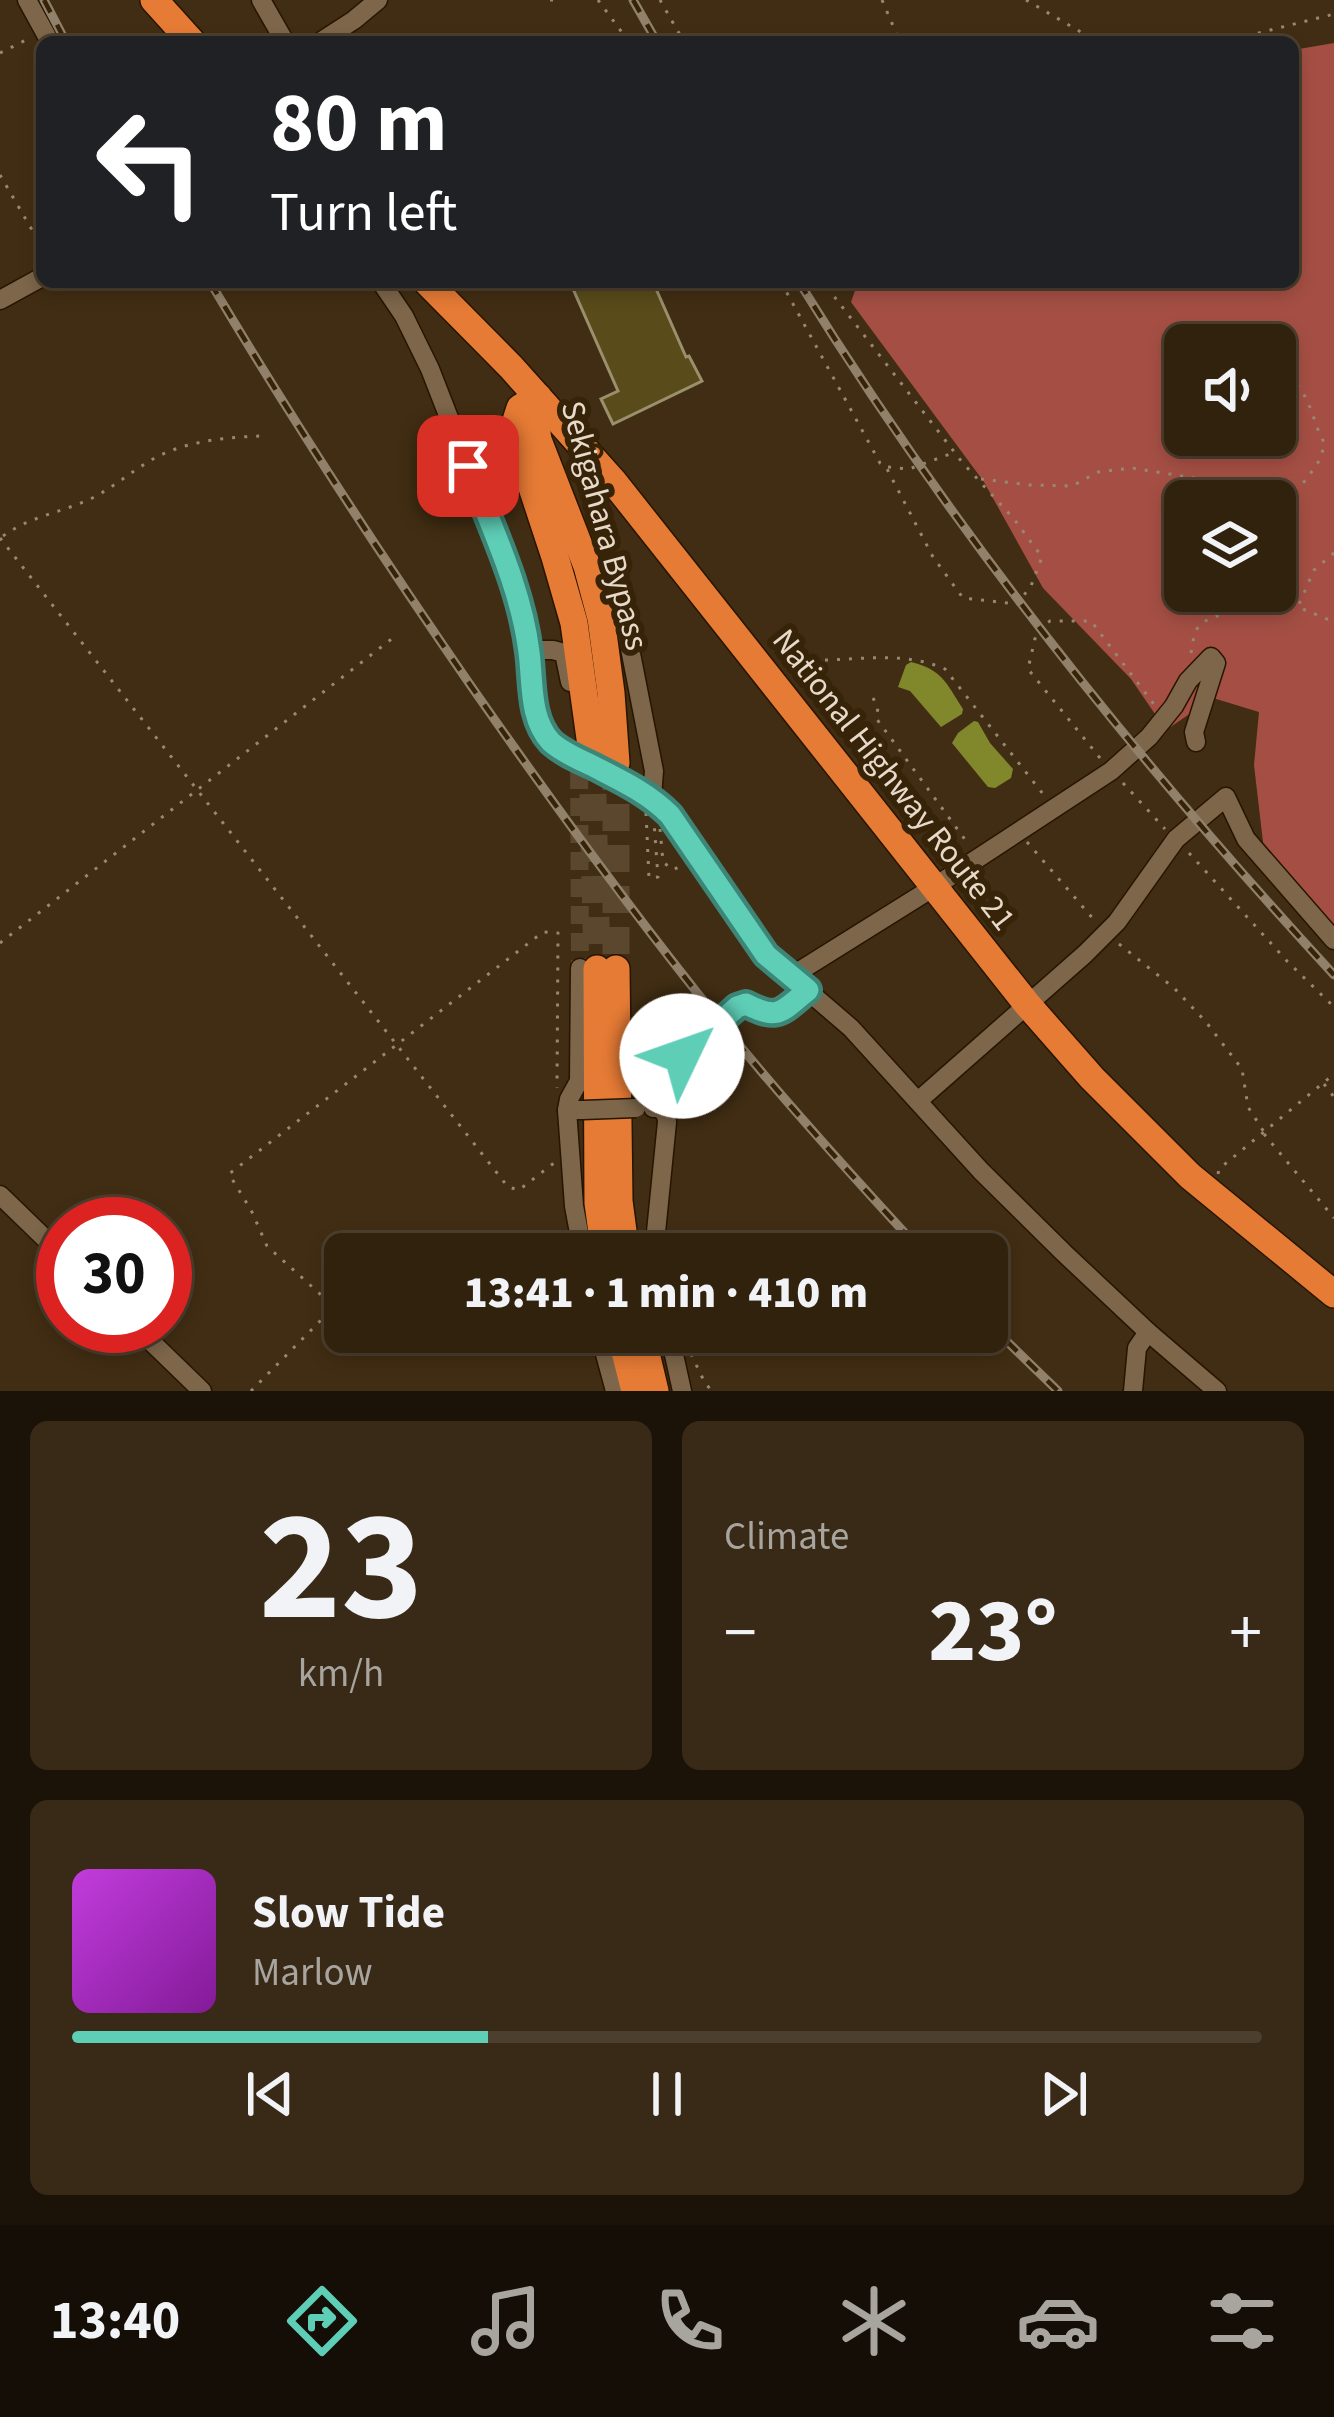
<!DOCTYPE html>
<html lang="en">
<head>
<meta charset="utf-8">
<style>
	:root { --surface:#31220e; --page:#392a17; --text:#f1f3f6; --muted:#a8a49e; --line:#4c3f2e; --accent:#5eceb7 }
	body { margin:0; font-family:"Source Sans 3",sans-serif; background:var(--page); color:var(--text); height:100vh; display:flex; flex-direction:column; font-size:45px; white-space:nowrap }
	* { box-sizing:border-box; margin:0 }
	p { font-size:39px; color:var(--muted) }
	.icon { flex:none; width:66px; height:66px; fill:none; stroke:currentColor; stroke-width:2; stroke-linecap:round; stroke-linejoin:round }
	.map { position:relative; height:1391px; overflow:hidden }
	.sheet { display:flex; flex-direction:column; gap:30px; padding:30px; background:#1b1308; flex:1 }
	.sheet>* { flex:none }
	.hud { position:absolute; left:36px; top:36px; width:1263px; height:252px; border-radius:18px; box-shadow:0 6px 18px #0003,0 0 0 3px var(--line); background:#202124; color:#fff; overflow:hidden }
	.fabs { position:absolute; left:1164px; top:324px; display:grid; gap:24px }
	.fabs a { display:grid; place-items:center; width:132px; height:132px; border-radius:18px; background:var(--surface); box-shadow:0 6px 18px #0003,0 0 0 3px var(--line); font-size:60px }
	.speed { position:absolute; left:36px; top:1197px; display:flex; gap:24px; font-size:60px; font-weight:700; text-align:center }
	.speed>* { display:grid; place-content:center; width:156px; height:156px; border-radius:50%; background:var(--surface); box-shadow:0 6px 18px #0003,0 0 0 3px var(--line); line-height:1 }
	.speed .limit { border:18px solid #d22; background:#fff; color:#111 }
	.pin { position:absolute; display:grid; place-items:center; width:102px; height:102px; color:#fff; margin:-51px; border-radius:24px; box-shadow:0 6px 18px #0006 }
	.me { position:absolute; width:132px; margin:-66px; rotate:48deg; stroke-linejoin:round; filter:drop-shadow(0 0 9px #0008) }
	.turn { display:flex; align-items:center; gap:42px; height:252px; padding:0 36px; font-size:54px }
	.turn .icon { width:156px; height:156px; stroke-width:2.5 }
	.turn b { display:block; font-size:84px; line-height:102px }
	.big { font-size:90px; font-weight:800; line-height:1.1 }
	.sheet .tile { flex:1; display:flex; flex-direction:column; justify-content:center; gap:18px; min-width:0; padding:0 42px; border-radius:18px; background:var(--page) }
	.sheet .dial { align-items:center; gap:0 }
	.dial b { font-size:156px; line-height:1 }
	.song { display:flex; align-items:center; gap:36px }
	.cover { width:144px; height:144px; border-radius:18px; background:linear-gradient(135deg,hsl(290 70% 55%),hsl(290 70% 35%)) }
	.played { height:12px; border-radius:6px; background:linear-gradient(90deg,var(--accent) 35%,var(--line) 35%) }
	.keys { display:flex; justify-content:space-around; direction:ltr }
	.heat { display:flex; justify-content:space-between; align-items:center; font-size:66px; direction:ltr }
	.sheet .tiles { flex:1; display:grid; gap:30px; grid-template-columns:1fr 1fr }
	.tile:last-child { grid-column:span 2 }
	.trip { position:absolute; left:324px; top:1233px; width:684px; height:120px; border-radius:18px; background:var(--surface); box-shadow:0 6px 18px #0003,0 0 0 3px var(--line); font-weight:800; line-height:120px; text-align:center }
	.tabs { display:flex; height:192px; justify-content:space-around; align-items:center; background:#140e06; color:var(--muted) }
	.tabs .icon { width:84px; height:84px }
	.tabs .active { color:var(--accent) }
	.tabs b { font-size:54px; color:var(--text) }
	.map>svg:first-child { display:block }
	.forest { fill:#a54f44; fill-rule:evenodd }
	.water { fill:#80882b }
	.building { fill:#594b1a; stroke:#9a906d; stroke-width:3 }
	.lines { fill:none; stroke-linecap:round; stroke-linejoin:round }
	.minor-tunnel { stroke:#5a472e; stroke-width:18; stroke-dasharray:18 9; stroke-linecap:butt }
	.highway-tunnel { stroke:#5a472e; stroke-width:27; stroke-dasharray:27 14; stroke-linecap:butt }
	.minor-casing { stroke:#271500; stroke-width:21 }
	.highway-casing { stroke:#271500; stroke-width:30 }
	.path { stroke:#988873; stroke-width:3; stroke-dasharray:3 9; stroke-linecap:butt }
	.minor { stroke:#7d664a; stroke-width:18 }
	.highway { stroke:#e67b35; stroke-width:27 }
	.rail-casing { stroke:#91816b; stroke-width:9 }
	.rail { stroke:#372308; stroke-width:4.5; stroke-dasharray:14; stroke-linecap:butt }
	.minor-bridge-casing { stroke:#271500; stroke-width:21; stroke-linecap:butt }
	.minor-bridge { stroke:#7d664a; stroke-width:18 }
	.route-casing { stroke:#3d8677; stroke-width:30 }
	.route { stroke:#5eceb7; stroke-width:21 }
	.labels { text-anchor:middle; stroke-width:12; stroke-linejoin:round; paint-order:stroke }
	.street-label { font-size:33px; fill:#e7daca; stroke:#372308 }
</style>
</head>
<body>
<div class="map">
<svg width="1334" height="1391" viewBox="0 0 1334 1391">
	<rect width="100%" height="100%" fill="#412d13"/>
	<path class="forest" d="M1334 43V927L1265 859 1254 765 1259 712 1213 698 1166 730 1131 679 1043 588 984 482 851 302 858 282H1293V50ZM1185 345H1275V435H1185ZM1185 501H1275V591H1185Z"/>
	<g class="water">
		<path d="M911 662C943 670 946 683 963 709L962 714 941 727 910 691 898 687 906 665Z"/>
		<polygon points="974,721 978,722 990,743 1013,769 1011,778 995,788 988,787 952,743 958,733"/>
	</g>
	<polygon class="building" points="570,282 653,282 686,357 689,356 702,381 613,424 601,399 618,391"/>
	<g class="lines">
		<polyline class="minor-tunnel" points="579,744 580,968"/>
		<g class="highway-tunnel">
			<polyline points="592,753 597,969"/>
			<polyline points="616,763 616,969"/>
		</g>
		<g class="minor-casing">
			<g id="minor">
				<polyline points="27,0 50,42"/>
				<polyline points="261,0 285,42"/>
				<polyline points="320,42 354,20 378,0"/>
				<polyline points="381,282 404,316 430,369 516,590 529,650 537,715 552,742 570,755"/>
				<polyline points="0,300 42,277"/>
				<polyline points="587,566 605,571 617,582 654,771 652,796 670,815 766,955 851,1028 981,1171 1064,1253 1148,1332 1217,1391"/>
				<polyline points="529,650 553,650 564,653 570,682"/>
				<polyline points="580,968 579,1081 569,1099 567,1110 583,1110"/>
				<polyline points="790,977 934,887 1111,771 1149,737 1174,706 1188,681 1211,657 1216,663 1194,732 1196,742"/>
				<polyline points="918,1101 1085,954 1117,922 1176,839 1226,797 1246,839 1334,940"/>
				<polyline points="653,1108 659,1108 666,1114 667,1122 656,1232 658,1254"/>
				<path d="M659 1108 656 1080 737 1007 746 1004C779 1021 781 1012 808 990"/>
				<polyline points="567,1110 574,1206 583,1254"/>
				<polyline points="0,1195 63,1256"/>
				<polyline points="135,1326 202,1391"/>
				<polyline points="599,1332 615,1391"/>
				<polyline points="669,1332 682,1391"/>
				<polyline points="1133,1391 1137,1348 1148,1332"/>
			</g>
		</g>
		<g class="highway-casing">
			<g id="highway">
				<polyline points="154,0 192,42"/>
				<polyline points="427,282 511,367 613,481 1027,1004 1092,1078 1190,1176 1334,1294"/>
				<polyline points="538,397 534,413 538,440 587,566 601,618 611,693 616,763"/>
				<polyline points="538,397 520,408 513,430 555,557 574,623 592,753"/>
				<polyline points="597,969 598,1203 605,1254"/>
				<polyline points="616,969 619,1201 626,1254"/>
				<polyline points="620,1332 635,1391"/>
				<polyline points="641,1332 655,1391"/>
			</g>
		</g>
		<g class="path">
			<polyline points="550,0 553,0"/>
			<polyline points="598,0 629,42"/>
			<polyline points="660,0 684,42"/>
			<polyline points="882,0 900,42"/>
			<polyline points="1026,0 1098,42"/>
			<polyline points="1223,42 1334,14"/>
			<polyline points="0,53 30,38"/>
			<polyline points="0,175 42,247"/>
			<polyline points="781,282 880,463 886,467 933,557 963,598 1017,604 1031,586 1042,557 1014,519 962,462 823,282"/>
			<polyline points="1246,335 1249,345"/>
			<polyline points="888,467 909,469 953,453"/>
			<path d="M981 479 1030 485 1072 486 1098 472 1132 468 1194 478 1243 496 1275 500 1291 494 1306 480 1319 461 1325 444C1314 426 1312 403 1298 386 1292 378 1282 373 1275 365"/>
			<path d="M3 536C34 514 67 512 98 495 117 484 134 470 153 459 185 441 227 437 263 436"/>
			<polyline points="0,538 508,1187 519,1190 554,1163"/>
			<polyline points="1334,553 1314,570 1298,607 1334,622"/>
			<path d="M1191 653C1193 643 1193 632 1200 625 1218 608 1274 609 1298 607"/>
			<path d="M825 660C866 659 907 652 945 669L1043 794"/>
			<polyline points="873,698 878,708 876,718 969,845"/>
			<polyline points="1100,758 1028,669 1037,630 1050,621 1091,621 1156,707"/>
			<polyline points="1123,783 1165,829"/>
			<polyline points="646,813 649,878 658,877 654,822"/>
			<polyline points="660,829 663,862 673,870 686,863"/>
			<polyline points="1027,842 1095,921"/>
			<polyline points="1189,853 1287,961 1334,1007"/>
			<polyline points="0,943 398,634"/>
			<polyline points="1119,944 1174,988 1206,1022 1242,1069 1248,1107 1264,1132"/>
			<polyline points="1324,1084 1334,1097"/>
			<polyline points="1264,1134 1334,1218"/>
			<polyline points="1218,1174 1219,1169 1334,1074"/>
			<polyline points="691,1354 705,1383 712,1391"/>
			<polyline points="251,1391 326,1315 330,1303 267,1246 251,1210 229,1174 543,932 558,933 557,1088"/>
		</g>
		<use href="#minor" class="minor"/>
		<use href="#highway" class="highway"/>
		<g class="rail-casing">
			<g id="rail">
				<polyline points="44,0 66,42"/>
				<polyline points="633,0 657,42"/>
				<path d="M210 282C292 420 380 554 471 686 561 815 654 943 755 1064 809 1129 867 1192 924 1254"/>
				<path d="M799 282C952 530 1137 761 1334 975"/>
				<polyline points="987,1322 1058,1391"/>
			</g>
		</g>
		<use href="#rail" class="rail"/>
		<g class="minor-bridge-casing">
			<g id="minor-bridge">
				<polyline points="570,755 652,796"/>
				<polyline points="583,1110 636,1108"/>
			</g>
		</g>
		<use href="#minor-bridge" class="minor-bridge"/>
	</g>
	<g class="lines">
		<g class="route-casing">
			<path id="route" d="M468 466C491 527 521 587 529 652 533 681 529 719 551 742 562 752 578 759 591 765 620 780 647 792 670 815L766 955 808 990C781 1012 779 1021 746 1004L737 1007 682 1056"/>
		</g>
		<use href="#route" class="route"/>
	</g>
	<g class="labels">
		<g class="street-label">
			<text transform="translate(606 525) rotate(75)" y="12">Sekigahara Bypass</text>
			<text transform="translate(895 779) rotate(52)" y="12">National Highway Route 21</text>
		</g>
	</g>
</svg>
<div class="fabs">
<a><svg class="icon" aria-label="sound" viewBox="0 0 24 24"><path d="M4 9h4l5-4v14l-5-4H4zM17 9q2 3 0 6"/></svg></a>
<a><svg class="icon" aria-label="layers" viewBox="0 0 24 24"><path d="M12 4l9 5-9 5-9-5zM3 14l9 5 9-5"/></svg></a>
</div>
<div class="speed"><div class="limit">30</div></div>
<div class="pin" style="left:468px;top:466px;background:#d93025"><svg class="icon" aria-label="arrive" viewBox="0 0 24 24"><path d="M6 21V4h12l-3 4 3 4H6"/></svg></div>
<svg class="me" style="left:682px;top:1056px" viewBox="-20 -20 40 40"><circle r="19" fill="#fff"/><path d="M0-13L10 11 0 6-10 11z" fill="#5eceb7"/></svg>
<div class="trip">13:41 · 1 min · 410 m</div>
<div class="hud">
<div class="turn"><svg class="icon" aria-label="left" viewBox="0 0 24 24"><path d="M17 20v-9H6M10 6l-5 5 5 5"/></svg><div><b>80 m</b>Turn left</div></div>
</div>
</div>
<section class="sheet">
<div class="tiles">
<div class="tile dial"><b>23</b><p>km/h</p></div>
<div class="tile"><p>Climate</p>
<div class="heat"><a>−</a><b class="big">23°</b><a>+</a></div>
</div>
<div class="tile">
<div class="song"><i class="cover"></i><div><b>Slow Tide</b><p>Marlow</p></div></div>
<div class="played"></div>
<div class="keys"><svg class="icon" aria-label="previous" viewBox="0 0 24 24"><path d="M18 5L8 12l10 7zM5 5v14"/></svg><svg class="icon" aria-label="pause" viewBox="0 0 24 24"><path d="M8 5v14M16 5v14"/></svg><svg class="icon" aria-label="next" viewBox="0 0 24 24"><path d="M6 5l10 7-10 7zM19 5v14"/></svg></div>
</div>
</div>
</section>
<nav class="tabs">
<b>13:40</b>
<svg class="icon active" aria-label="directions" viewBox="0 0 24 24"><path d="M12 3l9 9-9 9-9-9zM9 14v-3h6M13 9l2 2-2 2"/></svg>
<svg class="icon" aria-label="music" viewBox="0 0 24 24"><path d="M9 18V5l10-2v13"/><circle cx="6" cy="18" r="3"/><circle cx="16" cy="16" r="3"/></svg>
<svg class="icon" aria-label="phone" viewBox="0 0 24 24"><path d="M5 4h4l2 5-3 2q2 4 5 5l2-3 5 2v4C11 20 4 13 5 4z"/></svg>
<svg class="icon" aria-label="climate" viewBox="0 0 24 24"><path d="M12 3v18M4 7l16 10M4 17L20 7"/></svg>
<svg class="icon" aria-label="car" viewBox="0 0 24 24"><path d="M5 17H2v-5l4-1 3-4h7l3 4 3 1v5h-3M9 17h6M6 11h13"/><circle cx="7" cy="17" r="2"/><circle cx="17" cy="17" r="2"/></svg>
<svg class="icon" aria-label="filters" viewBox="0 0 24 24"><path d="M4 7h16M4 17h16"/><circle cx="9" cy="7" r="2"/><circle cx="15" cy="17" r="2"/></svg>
</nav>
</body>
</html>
